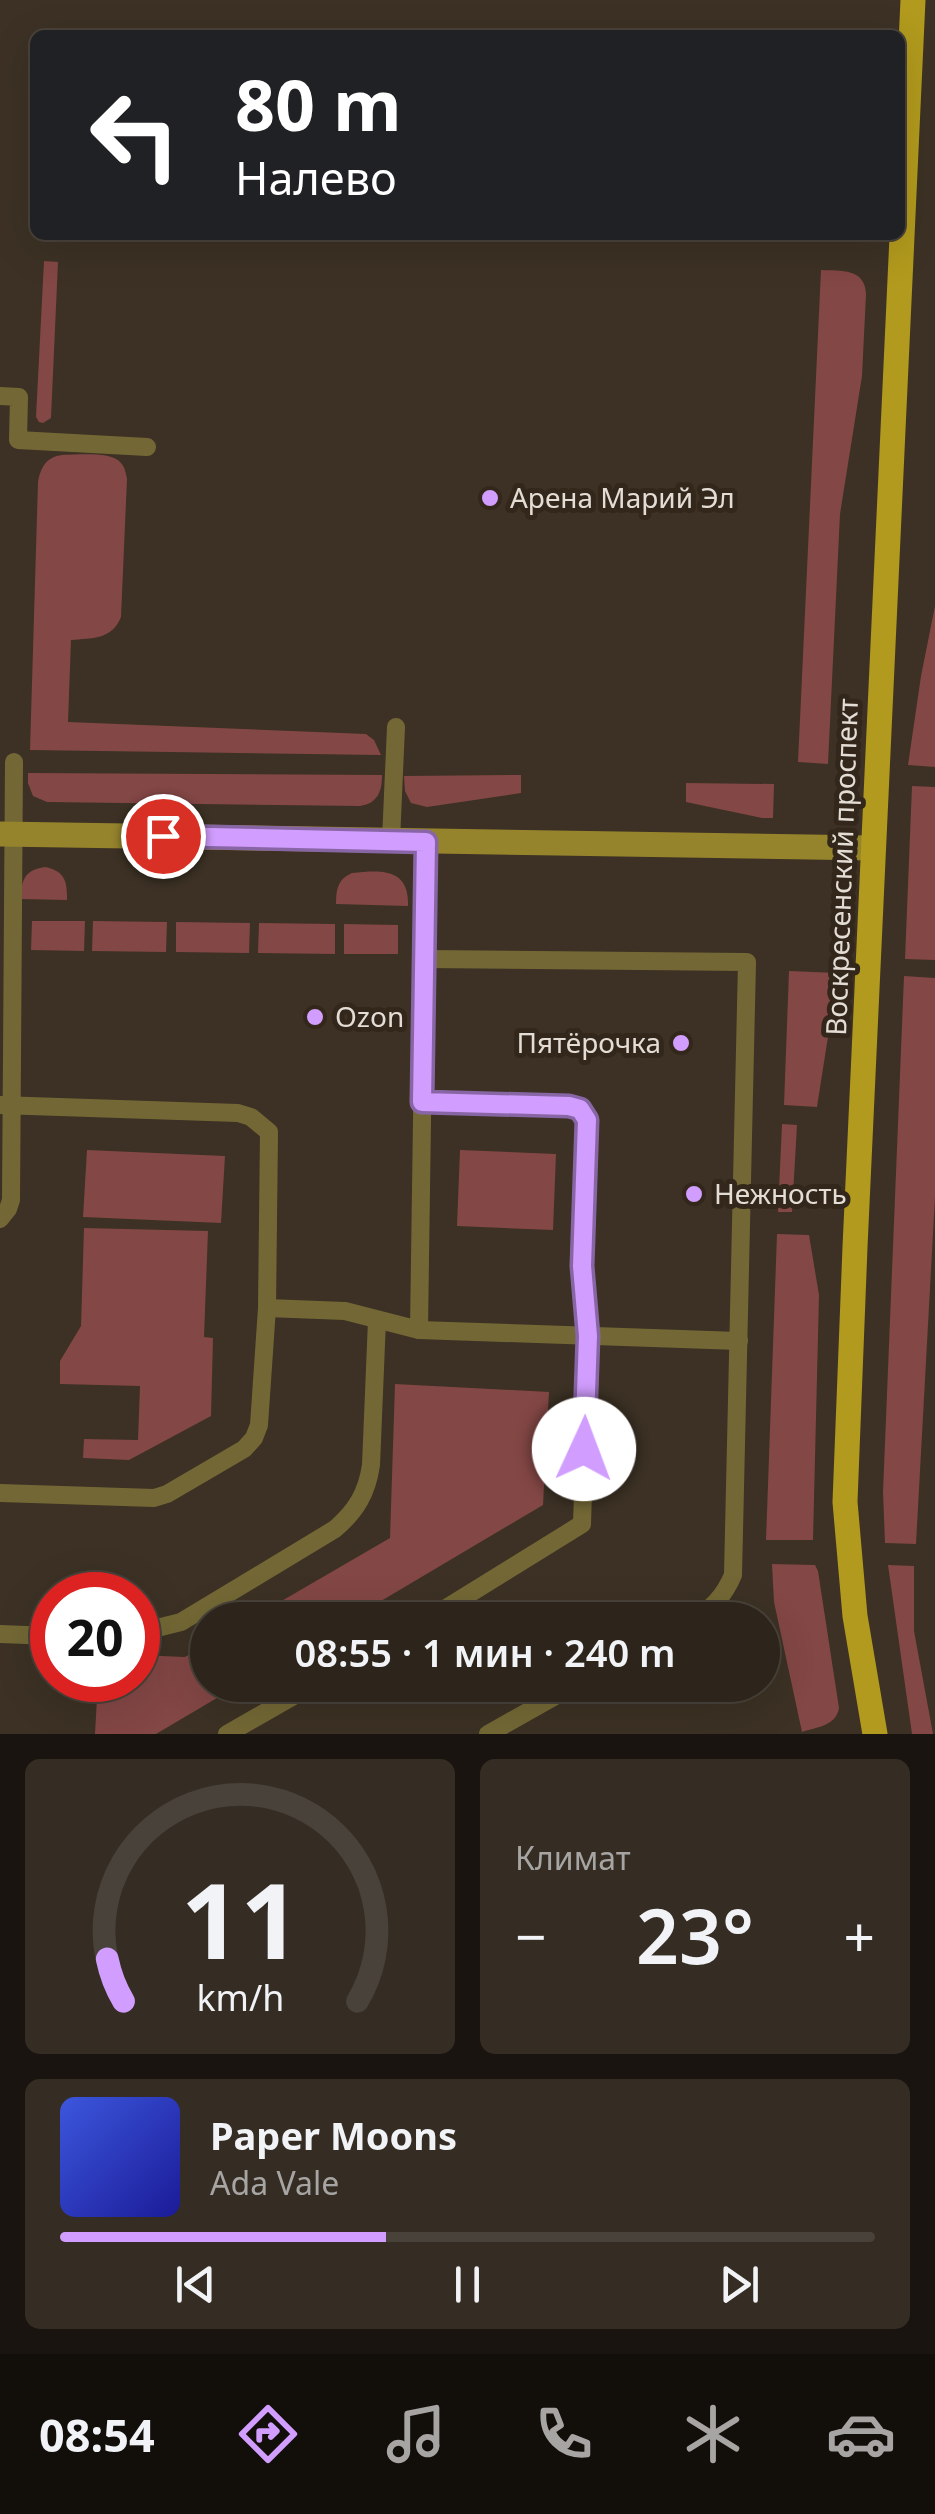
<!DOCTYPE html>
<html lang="ru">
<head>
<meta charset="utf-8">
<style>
	:root { --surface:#2d251b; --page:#352d24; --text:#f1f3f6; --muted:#a7a5a3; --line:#48423a; --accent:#d19dfe }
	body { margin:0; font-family:"Noto Sans",sans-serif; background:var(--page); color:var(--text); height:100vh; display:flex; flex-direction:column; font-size:38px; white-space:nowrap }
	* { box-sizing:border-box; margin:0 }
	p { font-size:32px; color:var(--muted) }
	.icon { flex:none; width:55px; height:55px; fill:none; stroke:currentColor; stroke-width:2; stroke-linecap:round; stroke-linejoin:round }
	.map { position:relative; height:1734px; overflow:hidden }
	.panel { display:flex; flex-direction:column; gap:25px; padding:25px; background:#19140f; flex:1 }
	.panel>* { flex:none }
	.top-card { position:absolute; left:30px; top:30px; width:875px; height:210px; border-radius:15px; box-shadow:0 10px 40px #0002,0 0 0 2px var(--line); background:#202124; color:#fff; overflow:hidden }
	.speed { position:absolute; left:30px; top:1572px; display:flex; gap:20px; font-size:50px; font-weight:700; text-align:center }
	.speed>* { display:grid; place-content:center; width:130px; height:130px; border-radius:50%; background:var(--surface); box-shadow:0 10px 40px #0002,0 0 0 2px var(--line); line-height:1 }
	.speed .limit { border:15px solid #d22; background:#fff; color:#111 }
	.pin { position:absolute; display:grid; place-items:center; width:85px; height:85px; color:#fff; margin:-42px; border:5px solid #fff; border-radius:50%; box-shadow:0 2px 10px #0007 }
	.me { position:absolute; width:110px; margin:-55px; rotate:2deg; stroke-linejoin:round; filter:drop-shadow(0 0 8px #0008) }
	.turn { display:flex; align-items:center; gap:35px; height:210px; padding:0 40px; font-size:45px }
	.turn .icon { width:130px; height:130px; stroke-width:2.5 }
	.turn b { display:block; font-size:70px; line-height:85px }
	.big { font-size:75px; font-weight:600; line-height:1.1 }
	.panel .widget { flex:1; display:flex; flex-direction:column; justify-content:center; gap:15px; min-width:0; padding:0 35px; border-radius:15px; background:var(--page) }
	.panel .dial { align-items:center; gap:0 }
	.dial svg { height:260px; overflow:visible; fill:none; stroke:var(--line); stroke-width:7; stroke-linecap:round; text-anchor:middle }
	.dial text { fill:var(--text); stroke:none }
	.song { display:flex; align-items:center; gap:30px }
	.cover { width:120px; height:120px; border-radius:15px; background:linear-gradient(135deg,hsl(230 70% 55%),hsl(240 70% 35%)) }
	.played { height:10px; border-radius:5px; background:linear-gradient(90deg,var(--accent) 40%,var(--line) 40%) }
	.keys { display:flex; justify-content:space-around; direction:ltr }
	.heat { display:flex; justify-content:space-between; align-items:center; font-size:55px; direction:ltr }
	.panel .tiles { flex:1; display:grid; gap:25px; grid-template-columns:1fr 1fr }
	.widget:last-child { grid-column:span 2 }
	.trip { position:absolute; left:190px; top:1602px; width:590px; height:100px; border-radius:50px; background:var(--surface); box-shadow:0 10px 40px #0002,0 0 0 2px var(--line); font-weight:600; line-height:100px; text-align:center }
	.tabs { display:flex; height:160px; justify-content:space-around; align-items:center; background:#120f0b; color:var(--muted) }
	.tabs .icon { width:70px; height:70px }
	.tabs .current { color:var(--accent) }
	.tabs b { font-size:45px; color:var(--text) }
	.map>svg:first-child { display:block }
	.green { fill:#834745 }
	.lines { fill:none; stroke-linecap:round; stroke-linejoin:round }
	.lane { stroke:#736835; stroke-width:18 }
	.secondary { stroke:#96842d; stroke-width:25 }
	.primary { stroke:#b19a1d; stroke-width:25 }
	.route-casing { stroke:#8866a5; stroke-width:25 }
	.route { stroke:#d19dfe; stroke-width:18 }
	.poi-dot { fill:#d19dfe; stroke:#32271a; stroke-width:4 }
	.labels { text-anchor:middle; stroke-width:10; stroke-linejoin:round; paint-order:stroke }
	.poi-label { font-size:28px; fill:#e4ddd5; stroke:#32271a; text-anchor:start }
	.street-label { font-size:28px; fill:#e4ddd5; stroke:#32271a }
</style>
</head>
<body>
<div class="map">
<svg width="935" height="1734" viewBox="0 0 935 1734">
	<rect width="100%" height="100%" fill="#3c3124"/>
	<g class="green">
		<polygon points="44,261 58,262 51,418 43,423 39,422 36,417"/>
		<path d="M821 270C841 271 865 268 866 294L862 376 840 514 828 764 798 762Z"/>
		<path d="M62 455C76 455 112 451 121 463 125 467 126 474 127 479L121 617C112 640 92 638 71 640L68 722 366 734 374 740 381 755 30 750 38 482C41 467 46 457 62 455Z"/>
		<polygon points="935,606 935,767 908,765 921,676"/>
		<path d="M28 773 382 775C382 791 378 803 360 806L47 802 33 796 28 783Z"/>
		<polygon points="521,775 521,793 427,807 411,803 405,791 404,776"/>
		<polygon points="686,783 774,784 773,818 762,818 686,802"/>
		<polygon points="912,786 935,787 935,960 905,959"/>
		<path d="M45 867C65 871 67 881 67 900L20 899C22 880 24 870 45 867Z"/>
		<path d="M352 873C382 870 409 868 408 906L336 904C336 889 338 879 352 873Z"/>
		<polygon points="32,921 85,921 84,951 31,950"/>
		<polygon points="93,921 167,922 166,952 92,951"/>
		<polygon points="176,922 250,923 249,953 176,952"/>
		<polygon points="259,923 335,924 335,954 258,953"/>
		<polygon points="344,924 398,925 398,954 344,954"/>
		<polygon points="789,971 838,973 817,1107 784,1105"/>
		<polygon points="904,976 935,978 935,1197 916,1544 885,1543 883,1492"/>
		<polygon points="782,1124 797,1125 792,1212 778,1212"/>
		<polygon points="87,1150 225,1156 221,1223 83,1217"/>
		<polygon points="460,1150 556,1154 553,1230 457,1226"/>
		<polygon points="84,1228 208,1231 204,1337 213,1338 211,1416 129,1460 83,1458 84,1439 138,1440 140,1386 60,1384 60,1361 81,1326"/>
		<polygon points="777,1234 809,1235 819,1295 813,1540 766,1540"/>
		<polygon points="395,1384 549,1392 543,1505 349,1620 249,1620 390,1538"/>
		<path d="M772 1564 815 1565 818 1571 839 1708C836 1726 817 1727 802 1732L774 1602Z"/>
		<polygon points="888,1565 914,1566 914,1631 933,1734 912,1734"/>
		<polygon points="207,1644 208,1685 239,1685 156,1734 95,1734 98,1680 138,1680 138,1655 185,1657"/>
	</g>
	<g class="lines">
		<g class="lane">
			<polyline points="0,396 19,397 18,440 147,447"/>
			<polyline points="391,840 396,727"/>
			<path d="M424 959 747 962 733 1575C724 1596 712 1609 692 1620"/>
			<path d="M422 1101 574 1107C584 1111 587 1117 587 1128L582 1265 588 1336 582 1524 427 1620"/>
			<polyline points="0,1105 238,1113 251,1117 269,1132 267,1308 259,1425 254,1438 244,1449 167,1494 154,1498 0,1493"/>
			<polyline points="0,1219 8,1209 11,1200 14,762"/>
			<polyline points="267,1308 345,1311 419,1330 739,1341"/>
			<polyline points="419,1330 426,841"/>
			<path d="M138 1627H161L181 1622 335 1529C356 1511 367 1493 371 1465L377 1320"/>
			<polyline points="0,1634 52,1636"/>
			<polyline points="227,1734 313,1685"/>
			<polyline points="488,1734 575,1685"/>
		</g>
		<polyline class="secondary" points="0,834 873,848"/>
		<polyline class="primary" points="875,1734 855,1616 845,1502 855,1247 913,0"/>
	</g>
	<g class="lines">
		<g class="route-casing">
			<polyline id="route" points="163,836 426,842 422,1102 569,1106 580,1109 587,1120 582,1266 588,1336 584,1449"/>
		</g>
		<use href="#route" class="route"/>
	</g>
	<g class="poi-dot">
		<circle cx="490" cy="498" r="10"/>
		<circle cx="315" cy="1017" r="10"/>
		<circle cx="681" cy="1043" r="10"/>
		<circle cx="694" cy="1194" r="10"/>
	</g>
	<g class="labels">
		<g class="poi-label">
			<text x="510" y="508">Арена Марий Эл</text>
			<text x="335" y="1027">Ozon</text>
			<text x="661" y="1053" text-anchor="end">Пятёрочка</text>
			<text x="714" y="1204">Нежность</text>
		</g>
		<g class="street-label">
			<text transform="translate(842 867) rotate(-88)" y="10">Воскресенский проспект</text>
		</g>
	</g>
</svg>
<div class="speed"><div class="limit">20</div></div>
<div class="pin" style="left:163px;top:836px;background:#d93025"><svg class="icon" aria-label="arrive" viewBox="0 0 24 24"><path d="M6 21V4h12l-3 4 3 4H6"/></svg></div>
<svg class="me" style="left:584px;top:1449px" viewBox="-20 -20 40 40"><circle r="19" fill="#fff"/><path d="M0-13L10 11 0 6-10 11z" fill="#d19dfe"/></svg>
<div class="trip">08:55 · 1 мин · 240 m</div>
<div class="top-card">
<div class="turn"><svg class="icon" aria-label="left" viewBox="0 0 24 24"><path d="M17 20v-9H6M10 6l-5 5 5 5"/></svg><div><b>80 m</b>Налево</div></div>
</div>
</div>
<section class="panel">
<div class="tiles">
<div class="widget dial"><svg viewBox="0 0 100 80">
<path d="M14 69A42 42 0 1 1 86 69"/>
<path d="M14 69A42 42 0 0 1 9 56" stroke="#d19dfe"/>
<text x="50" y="56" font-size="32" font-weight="700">11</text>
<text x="50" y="72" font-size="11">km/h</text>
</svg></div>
<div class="widget"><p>Климат</p>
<div class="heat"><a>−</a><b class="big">23°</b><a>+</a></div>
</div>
<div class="widget">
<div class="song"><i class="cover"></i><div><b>Paper Moons</b><p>Ada Vale</p></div></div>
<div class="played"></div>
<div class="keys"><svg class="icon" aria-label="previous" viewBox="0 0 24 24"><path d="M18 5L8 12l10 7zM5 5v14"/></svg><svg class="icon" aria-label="pause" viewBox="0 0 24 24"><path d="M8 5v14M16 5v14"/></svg><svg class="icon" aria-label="next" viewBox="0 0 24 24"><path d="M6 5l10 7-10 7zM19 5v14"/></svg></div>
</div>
</div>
</section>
<nav class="tabs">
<b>08:54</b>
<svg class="icon current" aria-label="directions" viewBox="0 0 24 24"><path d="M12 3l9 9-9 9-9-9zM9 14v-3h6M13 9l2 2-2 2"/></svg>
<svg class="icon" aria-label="music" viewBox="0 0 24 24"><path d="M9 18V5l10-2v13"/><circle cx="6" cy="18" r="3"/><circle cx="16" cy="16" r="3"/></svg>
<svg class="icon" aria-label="phone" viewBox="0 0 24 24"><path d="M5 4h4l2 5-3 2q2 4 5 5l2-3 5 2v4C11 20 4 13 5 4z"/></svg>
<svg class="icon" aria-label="climate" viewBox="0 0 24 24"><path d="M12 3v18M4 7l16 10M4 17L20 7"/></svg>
<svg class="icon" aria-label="car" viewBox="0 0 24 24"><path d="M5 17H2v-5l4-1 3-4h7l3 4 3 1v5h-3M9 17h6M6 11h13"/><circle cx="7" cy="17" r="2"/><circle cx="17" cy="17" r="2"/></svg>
</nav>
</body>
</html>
